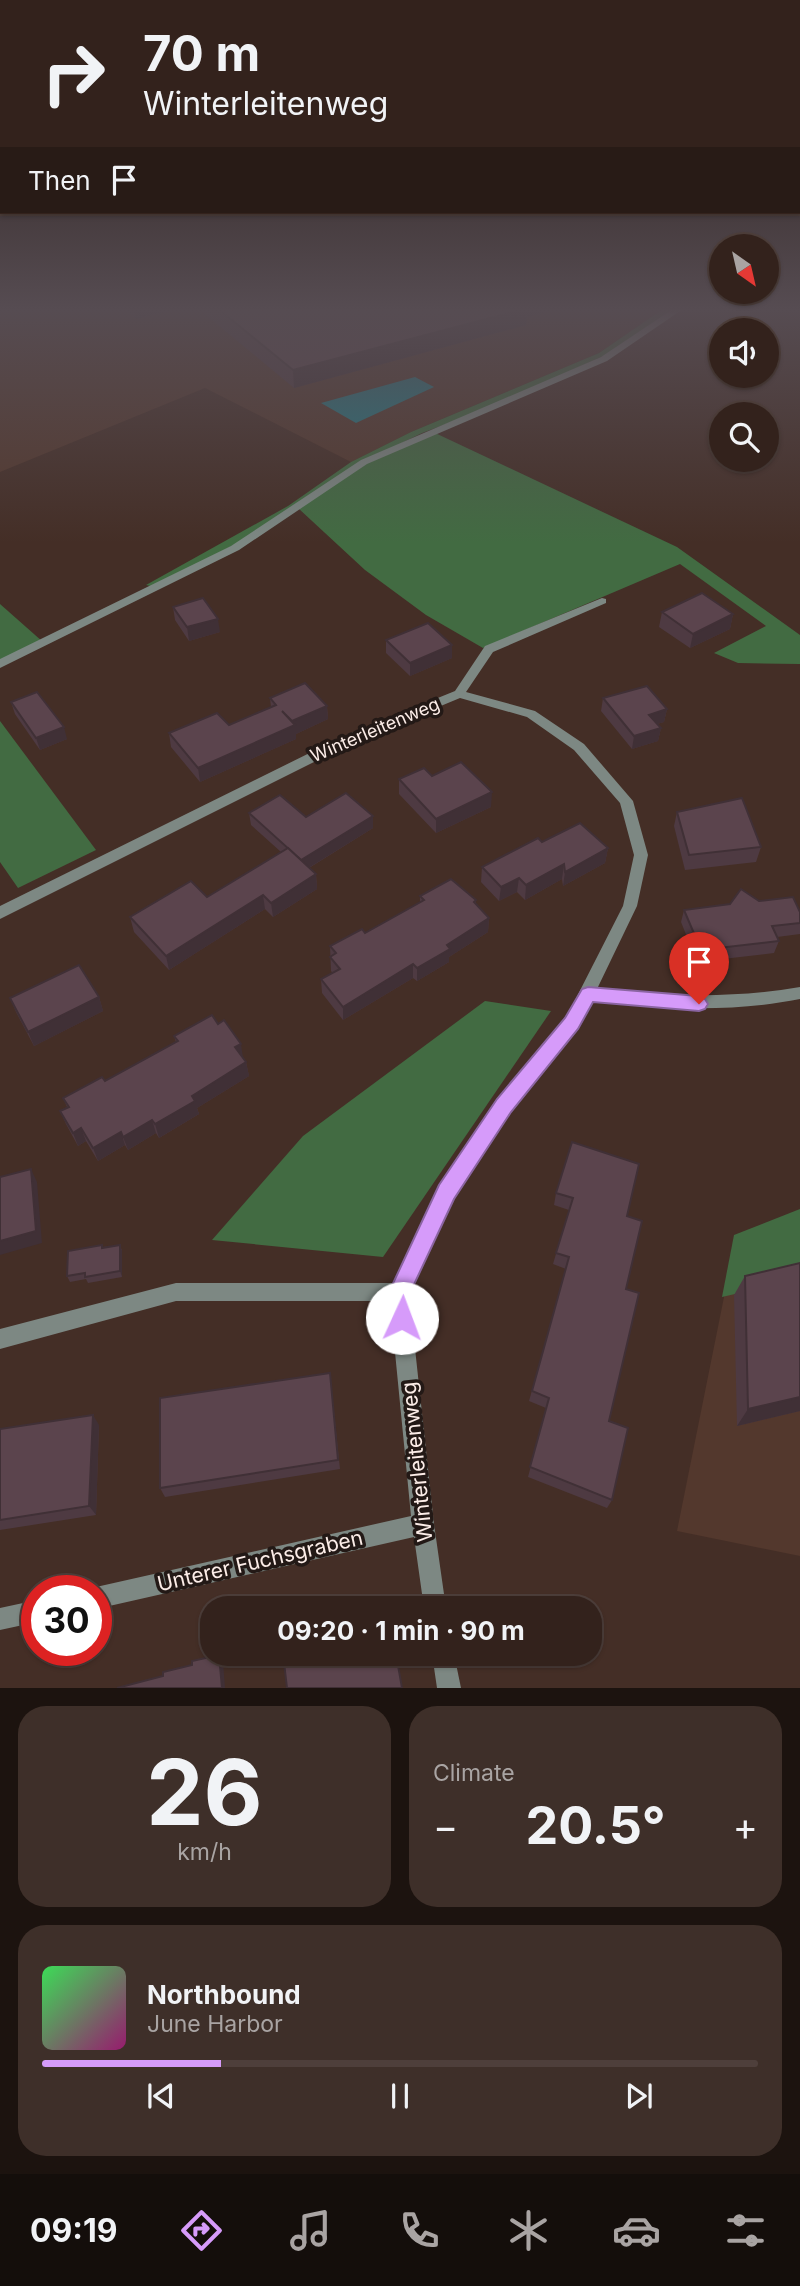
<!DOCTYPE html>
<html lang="en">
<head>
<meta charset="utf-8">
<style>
	:root { --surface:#33221c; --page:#3e2f29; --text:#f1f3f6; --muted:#a9a4a3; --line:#4e3f3b; --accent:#d69bfa }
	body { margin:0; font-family:Inter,sans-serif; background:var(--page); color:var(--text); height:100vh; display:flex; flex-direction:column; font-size:26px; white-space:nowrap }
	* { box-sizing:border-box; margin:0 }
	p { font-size:23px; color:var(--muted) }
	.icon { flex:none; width:38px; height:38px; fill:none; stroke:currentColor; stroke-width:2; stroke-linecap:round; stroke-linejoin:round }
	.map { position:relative; height:1688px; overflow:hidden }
	.side { display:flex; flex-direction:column; gap:18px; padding:18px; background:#1c130f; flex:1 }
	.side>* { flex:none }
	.hud { position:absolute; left:0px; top:0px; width:802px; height:214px; box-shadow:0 2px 5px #0004,0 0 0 2px var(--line); background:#33221c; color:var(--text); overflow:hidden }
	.needle { width:46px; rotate:146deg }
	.buttons { position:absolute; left:709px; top:234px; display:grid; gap:14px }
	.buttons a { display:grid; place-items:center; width:70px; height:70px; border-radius:50%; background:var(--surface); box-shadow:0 2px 5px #0004,0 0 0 2px var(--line); font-size:35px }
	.speed { position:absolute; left:21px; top:1575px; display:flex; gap:14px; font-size:35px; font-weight:700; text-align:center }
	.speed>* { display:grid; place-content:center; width:91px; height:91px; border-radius:50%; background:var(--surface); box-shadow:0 2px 5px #0004,0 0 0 2px var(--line); line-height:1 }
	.speed .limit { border:10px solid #d22; background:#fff; color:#111 }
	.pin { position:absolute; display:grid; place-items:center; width:60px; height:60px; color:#fff; margin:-72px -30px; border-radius:50% 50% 50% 0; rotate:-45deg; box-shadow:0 0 7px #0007 }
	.pin .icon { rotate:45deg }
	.me { position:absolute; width:77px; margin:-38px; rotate:2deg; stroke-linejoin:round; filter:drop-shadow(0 0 5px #0008) }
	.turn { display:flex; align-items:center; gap:24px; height:147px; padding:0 28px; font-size:32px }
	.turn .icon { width:91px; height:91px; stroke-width:2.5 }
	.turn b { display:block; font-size:49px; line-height:60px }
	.then { display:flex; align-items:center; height:66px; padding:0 28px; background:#0003; gap:14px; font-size:26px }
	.big { font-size:52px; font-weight:700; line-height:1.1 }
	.side .card { flex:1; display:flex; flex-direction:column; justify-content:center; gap:10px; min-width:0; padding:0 24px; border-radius:28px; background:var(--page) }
	.side .dial { align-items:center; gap:0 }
	.dial b { font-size:91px; line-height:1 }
	.song { display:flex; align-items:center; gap:21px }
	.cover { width:84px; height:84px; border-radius:10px; background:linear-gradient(135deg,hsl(130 70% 55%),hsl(320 70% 35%)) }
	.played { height:7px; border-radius:4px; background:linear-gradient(90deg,var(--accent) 25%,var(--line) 25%) }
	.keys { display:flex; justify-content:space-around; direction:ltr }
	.heat { display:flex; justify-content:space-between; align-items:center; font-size:38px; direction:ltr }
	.side .tiles { flex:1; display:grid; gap:18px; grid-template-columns:1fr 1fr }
	.card:last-child { grid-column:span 2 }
	.trip { position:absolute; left:200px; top:1596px; width:402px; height:70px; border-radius:28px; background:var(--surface); box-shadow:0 2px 5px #0004,0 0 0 2px var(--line); font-weight:700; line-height:70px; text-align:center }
	.tabs { display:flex; height:112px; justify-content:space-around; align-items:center; background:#140e0b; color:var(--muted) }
	.tabs .icon { width:49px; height:49px }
	.tabs .on { color:var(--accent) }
	.tabs b { font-size:32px; color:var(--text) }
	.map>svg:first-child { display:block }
	.built { fill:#53382d }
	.green { fill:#426b42 }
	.water { fill:#247781 }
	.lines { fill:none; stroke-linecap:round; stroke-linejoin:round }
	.lane { fill:#7d8883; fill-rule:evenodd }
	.street { fill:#7d8883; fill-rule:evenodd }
	.wall { fill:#4e3a42 }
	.shaded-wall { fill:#403036 }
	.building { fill:#5b444d; stroke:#403036; stroke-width:2 }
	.route { fill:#d69bfa; stroke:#8b65a2; stroke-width:2 }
	.labels { text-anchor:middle; stroke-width:7; stroke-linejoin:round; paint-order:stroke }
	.street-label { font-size:18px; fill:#fcede8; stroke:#231916 }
	.near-street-label { font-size:21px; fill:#fcede8; stroke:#231916 }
</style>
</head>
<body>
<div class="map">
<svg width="800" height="1688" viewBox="0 0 800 1688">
	<rect width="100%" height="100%" fill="#442e26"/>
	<g class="built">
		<polygon points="0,307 666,307 599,353 411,432 351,462 205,388 0,472"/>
		<polygon points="800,1275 800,1556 677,1531 725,1292"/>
	</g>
	<g class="green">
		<polygon points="666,307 677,307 614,351 489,408 422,433 363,462 268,527 155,587 146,585 288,506 351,462 411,432 599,353"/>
		<polygon points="433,432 677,547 800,635 800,664 738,663 714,653 766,626 680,564 483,648 426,615 365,570 298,508 365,463"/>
		<polygon points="0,604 43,642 0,662"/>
		<polygon points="0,721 96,850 18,888 0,862"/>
		<polygon points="485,1001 551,1011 383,1257 212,1240 303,1136"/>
		<polygon points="800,1209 800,1279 722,1297 734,1235"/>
	</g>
	<polygon class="water" points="415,377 434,387 356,423 321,403"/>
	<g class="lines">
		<polygon class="lane" points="676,307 686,307 607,361 367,464 239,550 0,668 0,659 231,546 361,460 601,357"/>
		<g class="street">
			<path d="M602 598 606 599V603L493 652 466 692 535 711 584 744 633 801 648 855 637 906 597 989C665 996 732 999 800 987V999C730 1013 661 1009 591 1001L578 1028 510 1110 452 1198 409 1293 434 1524 446 1608H424L414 1537 96 1609V1591H88L96 1587 411 1516 390 1301H176L0 1349V1329L176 1283H394L440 1186 498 1100 566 1018 623 906 634 855 620 803 574 750 527 717 460 698 354 742 0 919V906L344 736 455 691 485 646Z"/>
			<polygon points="37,1600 37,1622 0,1630 0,1608"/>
			<polygon points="432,1654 454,1654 461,1688 437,1688"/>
		</g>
	</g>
	<g class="wall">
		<polygon points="123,307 170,307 171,310 136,319"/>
		<polygon points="205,307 563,307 527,317 526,325 294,388 206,315"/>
		<polygon points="173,607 220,632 189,641 175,620"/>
		<polygon points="662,612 733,614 730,629 690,648 659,627"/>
		<polygon points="386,640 452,645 452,658 410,676 386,653"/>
		<polygon points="270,698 327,706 328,719 296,734 296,739 200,782 171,747 169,733 229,725 271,707"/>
		<polygon points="603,698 667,709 664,722 657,724 661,728 658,741 632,749 601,711"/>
		<polygon points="11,702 67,739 40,750 15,714"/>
		<polygon points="432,776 491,807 436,833 399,794 399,779"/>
		<polygon points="677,812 761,847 756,862 685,870 674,826"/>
		<polygon points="249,813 306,817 373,816 373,828 309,868 316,874 317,889 273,917 265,909 169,970 134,932 130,917 207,897 281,852 251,825"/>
		<polygon points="542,842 608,848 605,863 563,886 562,879 525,900 517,892 499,901 481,882 482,867"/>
		<polygon points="420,896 476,900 476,904 489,918 488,932 449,957 449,962 417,981 413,978 343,1020 322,993 321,979 333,973 331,971 330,946 365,933 420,903"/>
		<polygon points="759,901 800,912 800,934 777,937 779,941 774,953 697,962 681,922 684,910"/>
		<polygon points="99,997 103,1011 34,1046 16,1012 10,998"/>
		<polygon points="174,1036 243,1058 246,1062 249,1076 197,1108 199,1114 159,1138 156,1133 128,1150 125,1145 98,1161 86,1141 78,1146 66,1124 60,1111 67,1107 63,1098 105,1081 176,1042"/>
		<polygon points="556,1193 627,1216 626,1289 609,1421 612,1500 607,1508 528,1477 546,1408 529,1401 566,1269 553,1264 569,1210 554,1205"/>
		<polygon points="120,1245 122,1251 122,1277 88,1283 86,1279 70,1282 67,1276 103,1247"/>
		<polygon points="800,1263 800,1411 737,1426 734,1295 745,1276"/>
		<polygon points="330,1373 340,1469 165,1497 160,1488"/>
		<polygon points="99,1425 96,1515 0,1530 0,1429"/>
	</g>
	<g class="shaded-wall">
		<polygon points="134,307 170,307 171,310 136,319"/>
		<polygon points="518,307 563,307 527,317 526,325 294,388 293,370"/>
		<polygon points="733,614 730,629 690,648 693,634"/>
		<polygon points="218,619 220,632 189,641 187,627"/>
		<polygon points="452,645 452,658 410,676 410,663"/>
		<polygon points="327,706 328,719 296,734 296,739 200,782 198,768 292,721"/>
		<polygon points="667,709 664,722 646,727 649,715"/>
		<polygon points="64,727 67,739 40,750 36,738"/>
		<polygon points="661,728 658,741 632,749 634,736"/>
		<polygon points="492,792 491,807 436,833 436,819"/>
		<polygon points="373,816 373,828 302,872 301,860"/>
		<polygon points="608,848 605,863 563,886 565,872"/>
		<polygon points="564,864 562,879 525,900 526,885"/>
		<polygon points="316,874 317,889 273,917 271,903"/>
		<polygon points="519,878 517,892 499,901 501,887"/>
		<polygon points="263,895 265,909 169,970 166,956"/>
		<polygon points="489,918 488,932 449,957 449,962 417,981 417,968 447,945"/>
		<polygon points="413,964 413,978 343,1020 343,1007"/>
		<polygon points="99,997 103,1011 34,1046 28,1032"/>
		<polygon points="241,1044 243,1058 235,1047"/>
		<polygon points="246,1062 249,1076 197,1108 199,1114 159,1138 155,1124 192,1096"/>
		<polygon points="152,1120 156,1133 128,1150 123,1137"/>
		<polygon points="81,1128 86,1141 78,1146 73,1133"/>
		<polygon points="121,1132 125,1145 98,1161 93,1148"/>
		<polygon points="31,1169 37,1182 42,1243 0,1255 0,1241"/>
		<polygon points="120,1245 122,1251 122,1277 120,1271"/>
		<polygon points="800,1397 800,1411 737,1426 748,1409"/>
		<polygon points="93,1415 99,1425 96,1515 89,1506"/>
		<polygon points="219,1655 223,1661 225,1688 222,1688"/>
	</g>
	<g class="building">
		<polygon points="216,307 527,307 528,308 293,370"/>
		<polygon points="702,593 733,614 693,634 662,612"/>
		<polygon points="203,598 218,619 187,627 173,607"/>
		<polygon points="428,623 452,645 410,663 386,640"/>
		<polygon points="305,683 327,706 292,721 282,711 295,725 198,768 169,733 217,713 229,725 276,705 270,698"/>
		<polygon points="647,686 667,709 649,715 661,728 634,736 603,698"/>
		<polygon points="37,692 64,727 36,738 11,702"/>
		<polygon points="461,762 492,792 436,819 399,779 424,768 432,776"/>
		<polygon points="346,793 373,816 301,860 249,813 280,795 306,817"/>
		<polygon points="742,798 761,847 689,855 677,812"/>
		<polygon points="580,823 608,848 565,872 564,864 526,885 519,878 501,887 482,867 538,838 542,842"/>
		<polygon points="288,848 316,874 271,903 263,895 166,956 130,917 191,881 207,897"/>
		<polygon points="451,879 476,900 474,902 489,918 447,945 450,949 417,968 413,964 343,1007 321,979 340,969 330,957 336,953 330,946 362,929 365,933 424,900 420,896"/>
		<polygon points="741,889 759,901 793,897 800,912 800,923 772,926 779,941 701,950 684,910 730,904"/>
		<polygon points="79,965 99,997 28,1032 10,998"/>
		<polygon points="212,1015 218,1024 224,1020 241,1044 235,1047 246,1062 192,1096 195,1101 155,1124 152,1120 123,1137 121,1132 93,1148 81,1128 73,1133 60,1111 69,1107 63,1098 102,1077 105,1081 178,1041 174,1036"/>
		<polygon points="572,1142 639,1164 627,1216 642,1221 626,1289 639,1293 609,1421 628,1428 612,1500 530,1467 549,1398 532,1391 569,1257 556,1253 573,1198 556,1193"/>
		<polygon points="31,1169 36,1231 0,1241 0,1177"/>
		<polygon points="102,1245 102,1248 120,1245 120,1271 85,1277 85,1273 67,1276 68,1251"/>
		<polygon points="800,1263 800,1397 748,1409 745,1276"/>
		<polygon points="330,1373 338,1460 160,1488 160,1398"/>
		<polygon points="93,1415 89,1506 0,1520 0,1429"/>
		<polygon points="283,1654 396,1654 402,1688 287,1688"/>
		<polygon points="219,1655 222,1688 117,1688 163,1676 163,1672 192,1665 192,1661"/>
	</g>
	<linearGradient id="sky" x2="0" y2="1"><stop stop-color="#251915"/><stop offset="0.57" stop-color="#564c52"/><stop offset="1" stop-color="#564c52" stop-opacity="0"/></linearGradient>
	<rect width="800" height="543" fill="url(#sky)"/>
	<polygon class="route" points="588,987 699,996 705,999 708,1004 705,1009 699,1011 593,1002 578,1029 511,1112 454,1199 410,1293 413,1318 410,1326 402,1329 394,1326 389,1292 439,1185 497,1099 565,1018 582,989"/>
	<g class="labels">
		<g class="street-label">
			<text transform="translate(375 730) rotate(-23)" y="6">Winterleitenweg</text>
		</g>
		<g class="near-street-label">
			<text transform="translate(417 1462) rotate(-96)" y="7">Winterleitenweg</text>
			<text transform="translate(260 1561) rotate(-13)" y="7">Unterer Fuchsgraben</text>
		</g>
	</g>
</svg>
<div class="buttons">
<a><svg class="needle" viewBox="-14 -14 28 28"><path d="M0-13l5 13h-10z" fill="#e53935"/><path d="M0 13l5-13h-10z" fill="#a9a4a3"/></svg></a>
<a><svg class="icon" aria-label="sound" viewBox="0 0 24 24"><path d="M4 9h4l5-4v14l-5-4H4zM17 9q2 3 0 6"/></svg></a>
<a><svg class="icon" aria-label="search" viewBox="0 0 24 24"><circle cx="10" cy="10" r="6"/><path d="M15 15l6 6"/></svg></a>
</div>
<div class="speed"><div class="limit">30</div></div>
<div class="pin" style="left:699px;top:1004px;background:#d93025"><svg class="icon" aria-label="arrive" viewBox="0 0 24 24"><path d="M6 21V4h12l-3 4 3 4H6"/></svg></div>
<svg class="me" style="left:402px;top:1318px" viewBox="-20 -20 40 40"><circle r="19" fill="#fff"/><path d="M0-13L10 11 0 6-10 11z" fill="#d69bfa"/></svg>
<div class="trip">09:20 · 1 min · 90 m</div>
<div class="hud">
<div class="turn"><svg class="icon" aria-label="right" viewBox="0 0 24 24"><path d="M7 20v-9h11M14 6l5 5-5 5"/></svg><div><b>70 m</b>Winterleitenweg</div></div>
<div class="then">Then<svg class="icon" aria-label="arrive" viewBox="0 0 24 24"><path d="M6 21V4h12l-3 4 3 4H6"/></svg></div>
</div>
</div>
<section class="side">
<div class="tiles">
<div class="card dial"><b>26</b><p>km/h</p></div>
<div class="card"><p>Climate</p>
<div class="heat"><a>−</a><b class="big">20.5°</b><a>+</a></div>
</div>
<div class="card">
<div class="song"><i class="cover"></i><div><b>Northbound</b><p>June Harbor</p></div></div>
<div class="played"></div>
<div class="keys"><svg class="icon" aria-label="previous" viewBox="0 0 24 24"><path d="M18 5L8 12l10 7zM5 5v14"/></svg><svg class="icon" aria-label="pause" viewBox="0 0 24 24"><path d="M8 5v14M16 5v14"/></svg><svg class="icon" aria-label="next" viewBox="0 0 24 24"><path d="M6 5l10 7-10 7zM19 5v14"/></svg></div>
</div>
</div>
</section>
<nav class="tabs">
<b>09:19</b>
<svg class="icon on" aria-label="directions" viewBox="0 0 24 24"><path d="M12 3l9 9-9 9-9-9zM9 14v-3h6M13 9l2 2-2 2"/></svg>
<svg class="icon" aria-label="music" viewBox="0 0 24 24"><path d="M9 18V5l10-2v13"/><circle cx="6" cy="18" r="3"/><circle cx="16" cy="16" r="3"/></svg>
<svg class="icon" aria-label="phone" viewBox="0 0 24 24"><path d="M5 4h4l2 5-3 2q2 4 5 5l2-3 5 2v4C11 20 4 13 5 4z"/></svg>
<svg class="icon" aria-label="climate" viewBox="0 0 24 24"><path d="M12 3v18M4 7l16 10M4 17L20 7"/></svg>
<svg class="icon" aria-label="car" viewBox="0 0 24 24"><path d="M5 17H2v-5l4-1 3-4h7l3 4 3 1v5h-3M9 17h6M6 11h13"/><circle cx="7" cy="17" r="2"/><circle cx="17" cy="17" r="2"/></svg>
<svg class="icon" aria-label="filters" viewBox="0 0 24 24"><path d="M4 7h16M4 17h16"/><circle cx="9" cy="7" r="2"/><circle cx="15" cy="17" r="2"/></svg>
</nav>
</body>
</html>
